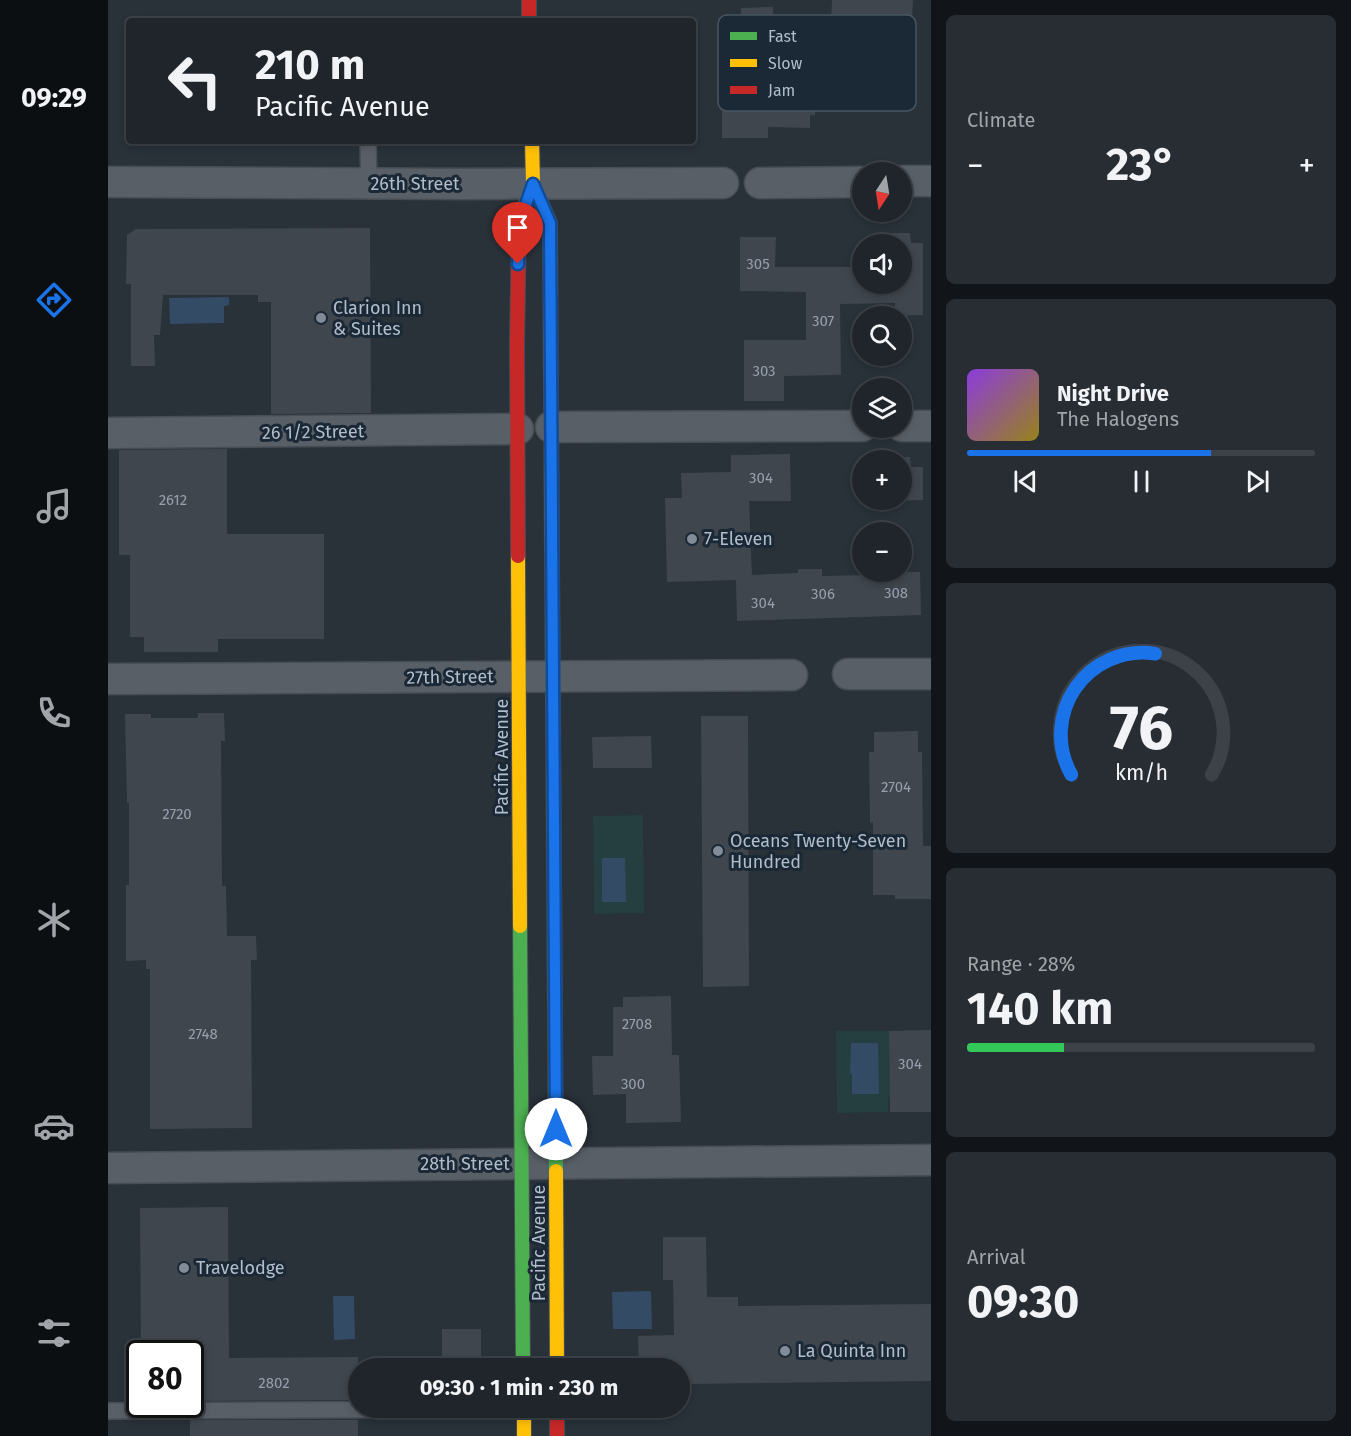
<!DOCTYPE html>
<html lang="en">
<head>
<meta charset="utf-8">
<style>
	:root { --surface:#1f252b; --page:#272d33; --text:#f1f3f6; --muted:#a1a5a9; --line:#3c4247; --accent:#1a73e8 }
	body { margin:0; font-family:"Fira Sans",sans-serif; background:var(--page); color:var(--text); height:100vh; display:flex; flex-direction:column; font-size:22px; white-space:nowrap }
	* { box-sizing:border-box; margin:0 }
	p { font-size:20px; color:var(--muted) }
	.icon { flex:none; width:33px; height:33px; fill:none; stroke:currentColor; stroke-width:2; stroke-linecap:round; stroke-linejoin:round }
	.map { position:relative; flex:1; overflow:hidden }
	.details { display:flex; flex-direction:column; gap:15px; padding:15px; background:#111418; width:420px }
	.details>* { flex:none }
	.top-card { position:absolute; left:18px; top:18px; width:570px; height:126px; border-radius:6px; box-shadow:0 3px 9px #0003,0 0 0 2px var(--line); background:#1f252b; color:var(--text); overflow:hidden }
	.needle { width:39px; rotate:192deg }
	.fabs { position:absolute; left:744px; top:162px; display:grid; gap:12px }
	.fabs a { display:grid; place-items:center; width:60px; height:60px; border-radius:50%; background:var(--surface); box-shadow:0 3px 9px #0003,0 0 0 2px var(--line); font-size:30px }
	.speed { position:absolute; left:18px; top:1340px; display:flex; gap:12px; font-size:30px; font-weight:700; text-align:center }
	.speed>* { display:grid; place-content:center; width:78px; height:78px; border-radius:50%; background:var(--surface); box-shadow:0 3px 9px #0003,0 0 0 2px var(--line); line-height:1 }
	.speed .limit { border:3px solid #111; border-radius:9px; background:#fff; color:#111 }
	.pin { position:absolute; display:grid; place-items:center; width:51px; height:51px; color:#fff; margin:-62px -26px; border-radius:50% 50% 50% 0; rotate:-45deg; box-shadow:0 0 6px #0007 }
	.pin .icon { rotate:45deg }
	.me { position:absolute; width:66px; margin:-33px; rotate:0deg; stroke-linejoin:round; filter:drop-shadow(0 0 4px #0008) }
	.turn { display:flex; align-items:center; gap:21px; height:126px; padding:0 30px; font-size:27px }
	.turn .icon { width:78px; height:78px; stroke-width:2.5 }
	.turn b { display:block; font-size:42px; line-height:51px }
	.big { font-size:45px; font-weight:700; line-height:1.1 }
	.details .tile { flex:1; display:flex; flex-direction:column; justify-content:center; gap:9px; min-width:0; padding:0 21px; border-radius:9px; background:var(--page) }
	.details .dial { align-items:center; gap:0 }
	.dial svg { height:156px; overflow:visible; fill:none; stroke:var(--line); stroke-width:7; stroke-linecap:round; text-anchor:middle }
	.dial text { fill:var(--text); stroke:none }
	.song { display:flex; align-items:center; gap:18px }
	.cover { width:72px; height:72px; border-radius:9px; background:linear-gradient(135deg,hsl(270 70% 55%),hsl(50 70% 35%)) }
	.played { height:6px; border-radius:3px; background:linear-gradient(90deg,var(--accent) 70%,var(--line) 70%) }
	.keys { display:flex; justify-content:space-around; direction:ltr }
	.heat { display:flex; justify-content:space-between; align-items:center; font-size:33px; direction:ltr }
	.charge { height:9px; border-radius:4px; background:linear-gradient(90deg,#34c759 28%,var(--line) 0) }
	.trip { position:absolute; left:240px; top:1358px; width:342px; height:60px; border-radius:30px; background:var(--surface); box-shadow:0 3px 9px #0003,0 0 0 2px var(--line); font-weight:700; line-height:60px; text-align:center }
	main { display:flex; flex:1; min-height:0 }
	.menu { display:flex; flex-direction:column; width:108px; justify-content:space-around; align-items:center; background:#0c0f11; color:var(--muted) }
	.menu .icon { width:42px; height:42px }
	.menu .on { color:var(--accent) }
	.menu b { font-size:27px; color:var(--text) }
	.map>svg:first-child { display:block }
	.green { fill:#253e40 }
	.water { fill:#334b65 }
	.building { fill:#40464e }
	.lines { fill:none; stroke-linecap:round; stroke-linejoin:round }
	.lane-casing { stroke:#474d54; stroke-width:18 }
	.street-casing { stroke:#474d54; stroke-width:33 }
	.fast-casing { stroke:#464d55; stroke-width:16 }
	.slow-casing { stroke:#464d55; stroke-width:16 }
	.jam-casing { stroke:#464d55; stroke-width:16 }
	.lane { stroke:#595f67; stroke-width:15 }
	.street { stroke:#595f67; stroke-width:30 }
	.fast { stroke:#4caf50; stroke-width:14 }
	.slow { stroke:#ffc107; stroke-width:14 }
	.jam { stroke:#c62828; stroke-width:14 }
	.route-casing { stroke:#114b97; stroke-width:15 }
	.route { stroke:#1a73e8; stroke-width:10 }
	.poi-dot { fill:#828c98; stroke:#1b2835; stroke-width:2 }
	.labels { text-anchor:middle; stroke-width:6; stroke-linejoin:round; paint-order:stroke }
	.number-label { font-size:15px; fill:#969fac }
	.street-label { font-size:18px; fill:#b2bdcb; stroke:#1b2835 }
	.poi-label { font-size:18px; fill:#b2bdcb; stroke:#1b2835; text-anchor:start }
	.key { fill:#1b2835; stroke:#485562; stroke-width:1.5 }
	.key-label { font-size:16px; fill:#b2bdcb }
</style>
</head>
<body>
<main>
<nav class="menu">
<b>09:29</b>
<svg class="icon on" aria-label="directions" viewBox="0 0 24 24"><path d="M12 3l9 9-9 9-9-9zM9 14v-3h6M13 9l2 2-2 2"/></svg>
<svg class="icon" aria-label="music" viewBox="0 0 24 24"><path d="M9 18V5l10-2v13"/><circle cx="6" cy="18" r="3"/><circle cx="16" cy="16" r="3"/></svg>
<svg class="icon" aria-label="phone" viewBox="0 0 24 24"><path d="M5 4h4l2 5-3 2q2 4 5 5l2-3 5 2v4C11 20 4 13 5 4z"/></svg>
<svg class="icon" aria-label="climate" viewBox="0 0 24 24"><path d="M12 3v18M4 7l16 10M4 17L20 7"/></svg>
<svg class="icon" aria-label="car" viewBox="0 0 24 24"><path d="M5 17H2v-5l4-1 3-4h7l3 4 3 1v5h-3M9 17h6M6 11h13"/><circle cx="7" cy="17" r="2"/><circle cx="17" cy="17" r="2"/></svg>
<svg class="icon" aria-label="filters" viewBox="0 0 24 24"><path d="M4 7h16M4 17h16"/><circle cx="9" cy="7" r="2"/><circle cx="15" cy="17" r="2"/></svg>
</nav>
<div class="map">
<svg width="823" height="1436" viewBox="0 0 823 1436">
	<rect width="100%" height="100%" fill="#293139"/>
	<g class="green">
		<polygon points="535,815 536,913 486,914 485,816"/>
		<polygon points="728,1031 781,1031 782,1097 780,1097 780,1112 729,1113"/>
	</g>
	<g class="water">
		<polygon points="121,297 121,305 116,306 116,323 62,324 61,298"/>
		<polygon points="494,858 517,858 518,902 494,902"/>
		<polygon points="743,1043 770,1043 771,1094 744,1094 744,1074 742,1074"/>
		<polygon points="543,1291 544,1329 505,1329 504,1292"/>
		<polygon points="225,1296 246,1296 247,1339 226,1340"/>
	</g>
	<g class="building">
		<polygon points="724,0 805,0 804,22 749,24 748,71 721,70"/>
		<polygon points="665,7 665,63 707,63 707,115 702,115 702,128 660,127 660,138 614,138 614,74 625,74 625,49 633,49 633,8"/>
		<polygon points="262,228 263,413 163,414 163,302 150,302 150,295 55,295 52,335 46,335 47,366 23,366 23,284 18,284 19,235 28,229"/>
		<polygon points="776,233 802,233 803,243 815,243 815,315 787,316 787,303 732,304 733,375 676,376 676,401 636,401 636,340 698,340 698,292 632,291 632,237 668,237 667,267 754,267 754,284 794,284 794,244 776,244"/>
		<polygon points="119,449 119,534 216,534 216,639 110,639 110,652 36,652 36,637 22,637 22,555 11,555 11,450"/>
		<polygon points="682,454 683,501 641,501 644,575 690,573 690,569 714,569 714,576 762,575 762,572 812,572 813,615 629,621 628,580 559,582 557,498 574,498 573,473 623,472 623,455"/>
		<polygon points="773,457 802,457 803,467 815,467 815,500 774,501 794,500 794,460 773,460"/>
		<polygon points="90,713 116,713 117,741 113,741 114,886 118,886 119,936 148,936 149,960 143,960 144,1128 42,1129 42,969 38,969 38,960 18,961 18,885 21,885 21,803 19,803 17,714 43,714 43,718 90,718"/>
		<polygon points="593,716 640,716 641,986 595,987"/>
		<polygon points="810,731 810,752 814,752 815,846 823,846 823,899 787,899 787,895 765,895 765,822 762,823 761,752 766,752 766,732"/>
		<polygon points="543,736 544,768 485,768 484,737"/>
		<polygon points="563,996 564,1055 571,1055 573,1122 518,1123 518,1094 485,1095 484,1056 505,1056 505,1007 515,1007 515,997"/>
		<polygon points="823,1030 823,1112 782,1112 781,1031"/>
		<polygon points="120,1207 121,1358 250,1357 250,1400 82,1401 82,1353 33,1353 32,1208"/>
		<polygon points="555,1237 598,1237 599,1297 630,1297 630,1306 823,1304 823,1381 578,1384 578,1376 572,1376 572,1368 531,1368 530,1336 566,1335 565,1280 555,1280"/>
		<rect x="334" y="1329" width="39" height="39"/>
		<rect x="82" y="1420" width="168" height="16"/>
	</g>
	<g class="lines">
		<g class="lane-casing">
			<g id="lane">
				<polyline points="260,141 261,184"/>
				<polyline points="0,1411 416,1409"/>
			</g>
		</g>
		<g class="street-casing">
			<g id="street">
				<polyline points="794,181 823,181"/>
				<polyline points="0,182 355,184 615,183"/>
				<polyline points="652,183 754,182"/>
				<polyline points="794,426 823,426"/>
				<polyline points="443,427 754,426"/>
				<polyline points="0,433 410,429"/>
				<polyline points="740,674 823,674"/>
				<polyline points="0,679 684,675"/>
				<polyline points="0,1168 823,1160"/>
			</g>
		</g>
		<g class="fast-casing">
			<g id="fast">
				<polyline points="444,557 448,1171"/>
				<polyline points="412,926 415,1368"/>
			</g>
		</g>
		<g class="slow-casing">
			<g id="slow">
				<polyline points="425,184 442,223 444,557"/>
				<polyline points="411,221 425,184 424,141"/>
				<polyline points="410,556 412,926"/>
				<polyline points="448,1171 449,1368"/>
				<polyline points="416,1407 416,1436"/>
			</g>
		</g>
		<g class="jam-casing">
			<g id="jam">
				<polyline points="421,0 421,21"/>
				<polyline points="410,556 409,344 411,221"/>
				<polyline points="449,1407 449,1436"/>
			</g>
		</g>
		<use href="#lane" class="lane"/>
		<use href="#street" class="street"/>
		<use href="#fast" class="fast"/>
		<use href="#slow" class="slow"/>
		<use href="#jam" class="jam"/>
	</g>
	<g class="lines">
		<g class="route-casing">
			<polyline id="route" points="410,264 411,224 425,184 442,223 448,1129"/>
		</g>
		<use href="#route" class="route"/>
	</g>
	<g class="poi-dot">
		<circle cx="213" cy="318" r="6"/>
		<circle cx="584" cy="539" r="6"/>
		<circle cx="610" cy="851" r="6"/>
		<circle cx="76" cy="1268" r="6"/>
		<circle cx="677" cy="1351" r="6"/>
	</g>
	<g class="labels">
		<g class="number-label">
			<text x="650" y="269">305</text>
			<text x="715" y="326">307</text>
			<text x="656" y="376">303</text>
			<text x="653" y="483">304</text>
			<text x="65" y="505">2612</text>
			<text x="788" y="598">308</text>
			<text x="715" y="599">306</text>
			<text x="655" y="608">304</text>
			<text x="788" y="792">2704</text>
			<text x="69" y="819">2720</text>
			<text x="529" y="1029">2708</text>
			<text x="95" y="1039">2748</text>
			<text x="802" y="1069">304</text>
			<text x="525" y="1089">300</text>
			<text x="166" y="1388">2802</text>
		</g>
		<g class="street-label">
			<text x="307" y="190">26th Street</text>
			<text transform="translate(205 432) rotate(-1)" y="6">26 1/2 Street</text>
			<text transform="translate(342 677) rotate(-1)" y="6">27th Street</text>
			<text transform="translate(394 757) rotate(-90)" y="6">Pacific Avenue</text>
			<text x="357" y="1170">28th Street</text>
			<text transform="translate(431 1243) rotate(-90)" y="6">Pacific Avenue</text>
		</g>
		<g class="poi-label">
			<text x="225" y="314">Clarion Inn<tspan x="225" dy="21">&amp; Suites</tspan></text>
			<text x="596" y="545">7-Eleven</text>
			<text x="622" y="847">Oceans Twenty-Seven<tspan x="622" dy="21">Hundred</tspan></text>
			<text x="88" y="1274">Travelodge</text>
			<text x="689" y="1357">La Quinta Inn</text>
		</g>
	</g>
	<rect x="610" y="15" width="198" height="96" rx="9" class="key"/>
	<rect x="622" y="32" width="27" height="8" fill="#4caf50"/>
	<rect x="622" y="59" width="27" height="8" fill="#ffc107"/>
	<rect x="622" y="86" width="27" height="8" fill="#c62828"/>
	<g class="key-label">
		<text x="660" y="42">Fast</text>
		<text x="660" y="69">Slow</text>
		<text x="660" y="96">Jam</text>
	</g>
</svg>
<div class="fabs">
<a><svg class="needle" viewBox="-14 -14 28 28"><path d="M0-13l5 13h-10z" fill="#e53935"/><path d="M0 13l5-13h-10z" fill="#a1a5a9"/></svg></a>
<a><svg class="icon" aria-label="sound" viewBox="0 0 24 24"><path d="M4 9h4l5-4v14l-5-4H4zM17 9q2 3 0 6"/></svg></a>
<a><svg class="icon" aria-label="search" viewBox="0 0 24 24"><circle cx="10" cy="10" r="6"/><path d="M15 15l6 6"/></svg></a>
<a><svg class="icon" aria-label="layers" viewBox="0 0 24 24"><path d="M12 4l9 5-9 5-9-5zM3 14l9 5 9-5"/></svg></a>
<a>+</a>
<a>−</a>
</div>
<div class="speed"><div class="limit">80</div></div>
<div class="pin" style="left:410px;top:264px;background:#d93025"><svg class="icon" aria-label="arrive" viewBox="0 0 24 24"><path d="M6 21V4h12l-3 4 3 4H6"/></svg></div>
<svg class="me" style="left:448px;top:1129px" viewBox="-20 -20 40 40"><circle r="19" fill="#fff"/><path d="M0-13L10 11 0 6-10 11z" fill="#1a73e8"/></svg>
<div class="trip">09:30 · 1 min · 230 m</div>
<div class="top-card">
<div class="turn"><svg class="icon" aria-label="left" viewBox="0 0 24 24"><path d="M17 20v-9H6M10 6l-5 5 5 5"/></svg><div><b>210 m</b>Pacific Avenue</div></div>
</div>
</div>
<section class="details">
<div class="tile"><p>Climate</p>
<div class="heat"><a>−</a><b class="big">23°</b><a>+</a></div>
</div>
<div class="tile">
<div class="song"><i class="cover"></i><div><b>Night Drive</b><p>The Halogens</p></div></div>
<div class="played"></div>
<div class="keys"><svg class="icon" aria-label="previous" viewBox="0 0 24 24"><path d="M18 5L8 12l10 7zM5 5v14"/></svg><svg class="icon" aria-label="pause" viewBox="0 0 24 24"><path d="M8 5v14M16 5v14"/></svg><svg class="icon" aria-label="next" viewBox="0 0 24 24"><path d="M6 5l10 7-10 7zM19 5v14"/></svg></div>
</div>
<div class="tile dial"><svg viewBox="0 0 100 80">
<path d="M14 69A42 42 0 1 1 86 69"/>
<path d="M14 69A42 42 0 0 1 57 7" stroke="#1a73e8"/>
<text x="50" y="56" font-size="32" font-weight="700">76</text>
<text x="50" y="72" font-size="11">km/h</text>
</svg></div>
<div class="tile"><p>Range · 28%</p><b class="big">140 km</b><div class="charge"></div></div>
<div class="tile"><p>Arrival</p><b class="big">09:30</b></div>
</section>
</main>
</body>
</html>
